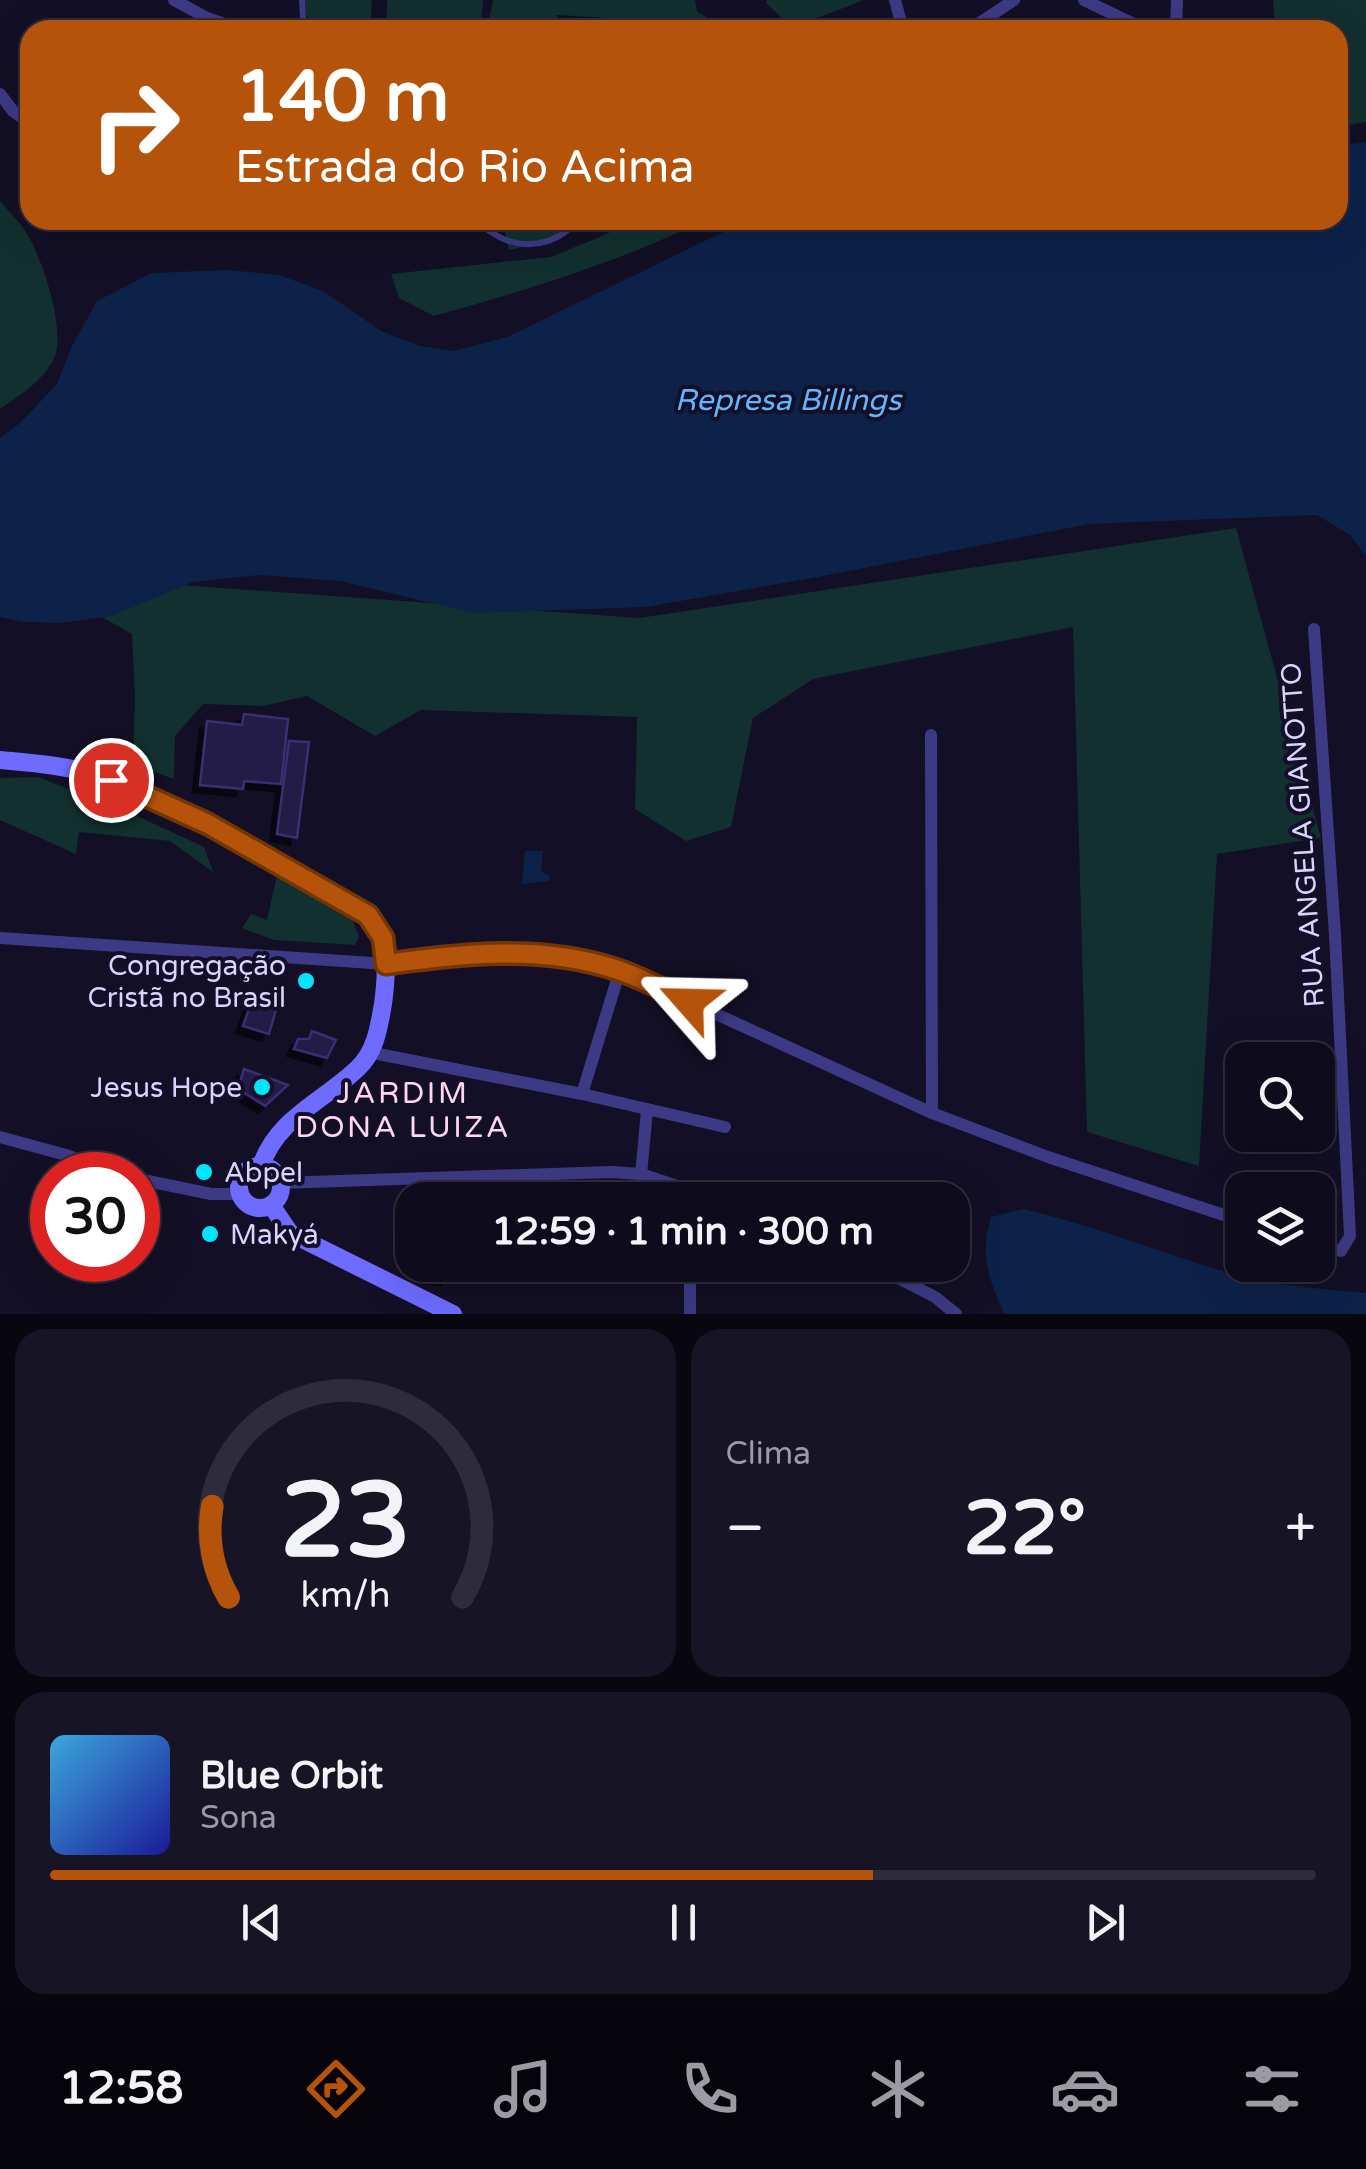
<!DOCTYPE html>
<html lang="pt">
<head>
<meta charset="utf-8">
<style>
	:root { --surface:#0e0b1c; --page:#171425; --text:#f1f3f6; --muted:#9b9ba3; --line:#2e2b3b; --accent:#b45309 }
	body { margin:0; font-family:"Varela Round",sans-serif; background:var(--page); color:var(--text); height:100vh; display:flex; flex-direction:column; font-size:38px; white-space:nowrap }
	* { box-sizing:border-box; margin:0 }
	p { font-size:32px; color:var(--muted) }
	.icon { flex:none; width:55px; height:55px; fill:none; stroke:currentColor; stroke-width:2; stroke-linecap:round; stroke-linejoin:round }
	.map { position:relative; height:1314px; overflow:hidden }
	.details { display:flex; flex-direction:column; gap:15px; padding:15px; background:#08060f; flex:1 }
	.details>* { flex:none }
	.guide { position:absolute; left:20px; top:20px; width:1328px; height:210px; border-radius:30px; box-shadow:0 10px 40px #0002,0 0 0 2px var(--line); background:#b45309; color:#fff; overflow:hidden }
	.fabs { position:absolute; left:1225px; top:1042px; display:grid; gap:20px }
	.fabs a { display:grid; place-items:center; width:110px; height:110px; border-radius:20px; background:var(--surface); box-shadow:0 10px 40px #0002,0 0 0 2px var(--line); font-size:50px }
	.speed { position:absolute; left:30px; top:1152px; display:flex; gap:20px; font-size:50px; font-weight:700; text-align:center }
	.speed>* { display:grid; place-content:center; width:130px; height:130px; border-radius:50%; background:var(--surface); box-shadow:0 10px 40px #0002,0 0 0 2px var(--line); line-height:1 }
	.speed .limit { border:15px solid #d22; background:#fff; color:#111 }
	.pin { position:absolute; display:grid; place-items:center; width:85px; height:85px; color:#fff; margin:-42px; border:5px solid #fff; border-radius:50%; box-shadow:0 2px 10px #0007 }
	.me { position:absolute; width:110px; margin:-55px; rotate:295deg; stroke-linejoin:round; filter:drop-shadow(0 0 8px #0008) }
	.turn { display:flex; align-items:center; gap:35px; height:210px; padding:0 50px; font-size:45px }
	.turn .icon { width:130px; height:130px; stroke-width:2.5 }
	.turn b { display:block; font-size:70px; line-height:85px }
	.big { font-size:75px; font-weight:700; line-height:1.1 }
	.details .widget { flex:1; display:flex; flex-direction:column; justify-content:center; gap:15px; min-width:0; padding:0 35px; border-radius:30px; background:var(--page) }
	.details .dial { align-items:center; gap:0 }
	.dial svg { height:260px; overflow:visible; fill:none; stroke:var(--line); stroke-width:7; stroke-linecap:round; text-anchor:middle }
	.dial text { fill:var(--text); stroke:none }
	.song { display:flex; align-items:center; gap:30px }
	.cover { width:120px; height:120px; border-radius:15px; background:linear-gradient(135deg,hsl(200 70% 55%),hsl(240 70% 35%)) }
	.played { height:10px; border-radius:5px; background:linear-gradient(90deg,var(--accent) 65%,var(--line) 65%) }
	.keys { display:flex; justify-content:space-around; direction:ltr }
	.heat { display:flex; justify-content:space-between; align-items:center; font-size:55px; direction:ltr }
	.details .tiles { flex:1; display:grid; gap:15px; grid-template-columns:1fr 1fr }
	.widget:last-child { grid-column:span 2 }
	.trip { position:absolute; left:395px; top:1182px; width:575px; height:100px; border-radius:30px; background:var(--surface); box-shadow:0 10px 40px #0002,0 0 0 2px var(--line); font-weight:700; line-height:100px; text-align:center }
	.dock { display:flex; height:160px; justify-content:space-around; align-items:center; background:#06040b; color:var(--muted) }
	.dock .icon { width:70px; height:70px }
	.dock .on { color:var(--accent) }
	.dock b { font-size:45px; color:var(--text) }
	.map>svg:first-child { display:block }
	.green { fill:#12302f }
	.water { fill:#0c2248 }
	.building { fill:#241b47; stroke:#3b2d73; stroke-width:2.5; filter:url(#shadow) }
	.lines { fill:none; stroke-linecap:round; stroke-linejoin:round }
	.lane { stroke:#3d3a85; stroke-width:6 }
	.street { stroke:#3d3a85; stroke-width:12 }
	.secondary { stroke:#6f6bff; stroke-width:18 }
	.route-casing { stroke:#753606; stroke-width:25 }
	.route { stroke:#b45309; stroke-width:18 }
	.poi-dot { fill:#00e5ff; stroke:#130f26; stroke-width:4 }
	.labels { text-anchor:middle; stroke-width:8; stroke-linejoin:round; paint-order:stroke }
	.street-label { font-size:28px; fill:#d9d4ff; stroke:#130f26 }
	.poi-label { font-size:28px; fill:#d9d4ff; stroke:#130f26; text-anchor:end }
	.water-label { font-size:30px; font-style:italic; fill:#62b6ff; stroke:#130f26 }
	.neighbourhood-label { font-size:30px; letter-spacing:2.5px; fill:#ffd6f0; stroke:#130f26 }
</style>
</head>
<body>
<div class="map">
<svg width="1366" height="1314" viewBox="0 0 1366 1314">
	<defs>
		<filter id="shadow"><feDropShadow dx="-7" dy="7" stdDeviation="0" flood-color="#0009"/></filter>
	</defs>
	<rect width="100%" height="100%" fill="#130f26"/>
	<g class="green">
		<polygon points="305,0 372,0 370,30 316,30 306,14"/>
		<polygon points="387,0 483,0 480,30 386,30"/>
		<polygon points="493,0 695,0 697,11 726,30 611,30 610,18 557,15 557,30 487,30"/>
		<polygon points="767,0 864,0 820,17 788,24 766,3"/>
		<polygon points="1273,0 1366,0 1366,122 1338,127 1338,30 1275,30"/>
		<path d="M0 201C9 212 22 224 29 237 43 262 65 328 55 356 45 380 20 395 0 409Z"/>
		<polygon points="502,220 560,220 560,239 509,250"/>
		<path d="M610 220H705C617 263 527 290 434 316L399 298 391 274 551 257 609 233Z"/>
		<polygon points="1236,528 1321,838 1217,854 1199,1166 1087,1132 1073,627 813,679 753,718 731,827 686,841 635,809 637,717 421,710 375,736 307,696 263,706 203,704 175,736 174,779 133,764 135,696 132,634 98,615 126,581 639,618"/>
		<polygon points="38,777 133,814 204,847 213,872 170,841 79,832 76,854 0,820 0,778"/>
		<polygon points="277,875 351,916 359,937 355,945 274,940 242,928 251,914 267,920"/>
	</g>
	<g class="water">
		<polygon points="1366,142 1366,556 1350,535 1317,515 1089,524 818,577 646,607 474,613 340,581 259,575 193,582 111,616 60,623 24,622 0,617 0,438 20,423 57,384 72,346 97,301 152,273 229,270 279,275 323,291 383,332 420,346 453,351 507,337 748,220 1338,220 1338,146"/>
		<polygon points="525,851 543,851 541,871 550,877 549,881 522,884"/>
		<path d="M1023 1209C1094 1225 1160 1253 1229 1273 1274 1286 1320 1289 1366 1293V1314H1004C988 1276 980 1258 991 1217Z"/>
	</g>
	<g class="building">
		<polygon points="244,714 288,719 281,784 244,781 243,789 200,785 207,721 242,725"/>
		<polygon points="289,741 309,742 297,838 277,834"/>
		<polygon points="255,992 279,999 269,1034 243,1026"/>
		<polygon points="312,1031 336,1040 327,1058 294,1049 298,1039 309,1039"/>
		<polygon points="244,1069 288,1085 265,1106 238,1089"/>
		<polygon points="430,1265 448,1265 448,1278 428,1276"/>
	</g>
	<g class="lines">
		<g class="lane">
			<polyline points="302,0 303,17 308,30"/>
			<path d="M473 220C484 227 497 238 509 241 533 249 563 241 576 220"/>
		</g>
		<g class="street">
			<polyline points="174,0 207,18 242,30"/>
			<polyline points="895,0 903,30"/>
			<polyline points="1084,0 1146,30"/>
			<polyline points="969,30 1014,0"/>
			<polyline points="1176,30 1177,0"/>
			<polyline points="0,94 13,111 30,123"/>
			<polyline points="1314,629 1335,935 1350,1236 1341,1251 1318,1246"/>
			<polyline points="931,735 932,1113"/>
			<polyline points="0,938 386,964 481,951 559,956 620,970 932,1113 1048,1157 1242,1221"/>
			<polyline points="368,1052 582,1094 725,1127"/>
			<polyline points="582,1094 620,970"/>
			<polyline points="0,1137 66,1155 120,1175"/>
			<polyline points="641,1174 647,1111"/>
			<polyline points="138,1179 211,1194 240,1194"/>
			<polyline points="280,1183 611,1172 641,1174 719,1200"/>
			<polyline points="690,1265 690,1314"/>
			<polyline points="873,1265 935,1297 956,1314"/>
		</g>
		<g class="secondary">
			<path d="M0 760C31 763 62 765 92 774 190 805 279 864 368 915 388 946 388 967 383 1004 379 1026 376 1051 358 1068 324 1101 277 1118 261 1166"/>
			<circle cx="260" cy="1187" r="21"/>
			<polyline points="271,1205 290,1233 453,1314"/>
		</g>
	</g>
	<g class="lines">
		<g class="route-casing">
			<path id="route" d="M111 780 208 824 368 915 383 938 386 964C463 954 541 944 618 970 642 978 666 991 689 1002"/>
		</g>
		<use href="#route" class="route"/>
	</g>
	<g class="poi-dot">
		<circle cx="306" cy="981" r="10"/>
		<circle cx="262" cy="1087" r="10"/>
		<circle cx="204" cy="1172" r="10"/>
		<circle cx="210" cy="1234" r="10"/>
	</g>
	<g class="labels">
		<g class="street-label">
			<text transform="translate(1302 835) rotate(-94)" y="10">RUA ANGELA GIANOTTO</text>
		</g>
		<g class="poi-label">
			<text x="286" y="975">Congregação<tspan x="286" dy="32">Cristã no Brasil</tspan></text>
			<text x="242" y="1097">Jesus Hope</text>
			<text x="224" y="1182" text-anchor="start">Abpel</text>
			<text x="230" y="1244" text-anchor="start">Makyá</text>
		</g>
		<g class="water-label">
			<text x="788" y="410">Represa Billings</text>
		</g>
		<g class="neighbourhood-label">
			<text x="403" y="1103">JARDIM<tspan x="403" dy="34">DONA LUIZA</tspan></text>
		</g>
	</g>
</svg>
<div class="fabs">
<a><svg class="icon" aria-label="search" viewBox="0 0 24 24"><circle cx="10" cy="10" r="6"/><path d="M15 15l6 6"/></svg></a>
<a><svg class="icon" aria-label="layers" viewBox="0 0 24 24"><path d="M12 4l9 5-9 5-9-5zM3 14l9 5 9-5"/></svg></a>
</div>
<div class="speed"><div class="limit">30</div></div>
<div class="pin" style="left:111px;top:780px;background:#d93025"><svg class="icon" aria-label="arrive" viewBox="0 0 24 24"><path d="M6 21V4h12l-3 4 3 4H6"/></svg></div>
<svg class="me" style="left:689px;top:1002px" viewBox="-20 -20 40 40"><path d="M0-17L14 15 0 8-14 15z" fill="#b45309" stroke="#fff" stroke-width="4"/></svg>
<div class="trip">12:59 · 1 min · 300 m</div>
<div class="guide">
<div class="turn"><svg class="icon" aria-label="right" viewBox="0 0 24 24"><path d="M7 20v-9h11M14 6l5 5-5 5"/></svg><div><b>140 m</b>Estrada do Rio Acima</div></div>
</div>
</div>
<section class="details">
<div class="tiles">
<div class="widget dial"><svg viewBox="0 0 100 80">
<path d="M14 69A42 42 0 1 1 86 69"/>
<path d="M14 69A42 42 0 0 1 9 41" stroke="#b45309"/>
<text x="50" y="56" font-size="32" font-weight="700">23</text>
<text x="50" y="72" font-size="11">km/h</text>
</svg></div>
<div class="widget"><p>Clima</p>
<div class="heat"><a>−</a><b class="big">22°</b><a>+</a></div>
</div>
<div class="widget">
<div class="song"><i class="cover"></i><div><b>Blue Orbit</b><p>Sona</p></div></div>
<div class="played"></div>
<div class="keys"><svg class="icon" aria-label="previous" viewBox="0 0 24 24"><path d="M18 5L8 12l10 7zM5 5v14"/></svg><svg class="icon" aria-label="pause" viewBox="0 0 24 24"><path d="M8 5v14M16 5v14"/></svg><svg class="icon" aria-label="next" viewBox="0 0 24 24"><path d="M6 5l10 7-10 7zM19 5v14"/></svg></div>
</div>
</div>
</section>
<nav class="dock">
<b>12:58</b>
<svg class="icon on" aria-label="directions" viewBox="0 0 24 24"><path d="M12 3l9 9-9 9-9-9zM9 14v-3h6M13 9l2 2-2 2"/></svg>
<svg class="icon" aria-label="music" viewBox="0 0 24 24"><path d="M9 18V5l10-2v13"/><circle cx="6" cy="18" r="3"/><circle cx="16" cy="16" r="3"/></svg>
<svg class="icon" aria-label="phone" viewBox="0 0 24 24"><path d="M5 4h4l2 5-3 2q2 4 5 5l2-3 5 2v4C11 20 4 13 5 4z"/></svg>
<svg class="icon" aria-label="climate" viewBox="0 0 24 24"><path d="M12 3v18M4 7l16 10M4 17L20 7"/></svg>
<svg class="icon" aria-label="car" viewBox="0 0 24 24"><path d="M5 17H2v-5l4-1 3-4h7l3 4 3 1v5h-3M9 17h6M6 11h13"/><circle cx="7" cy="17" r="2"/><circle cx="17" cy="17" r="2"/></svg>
<svg class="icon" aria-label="filters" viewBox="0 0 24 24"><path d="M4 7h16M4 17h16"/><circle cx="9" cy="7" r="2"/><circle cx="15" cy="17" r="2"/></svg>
</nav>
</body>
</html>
